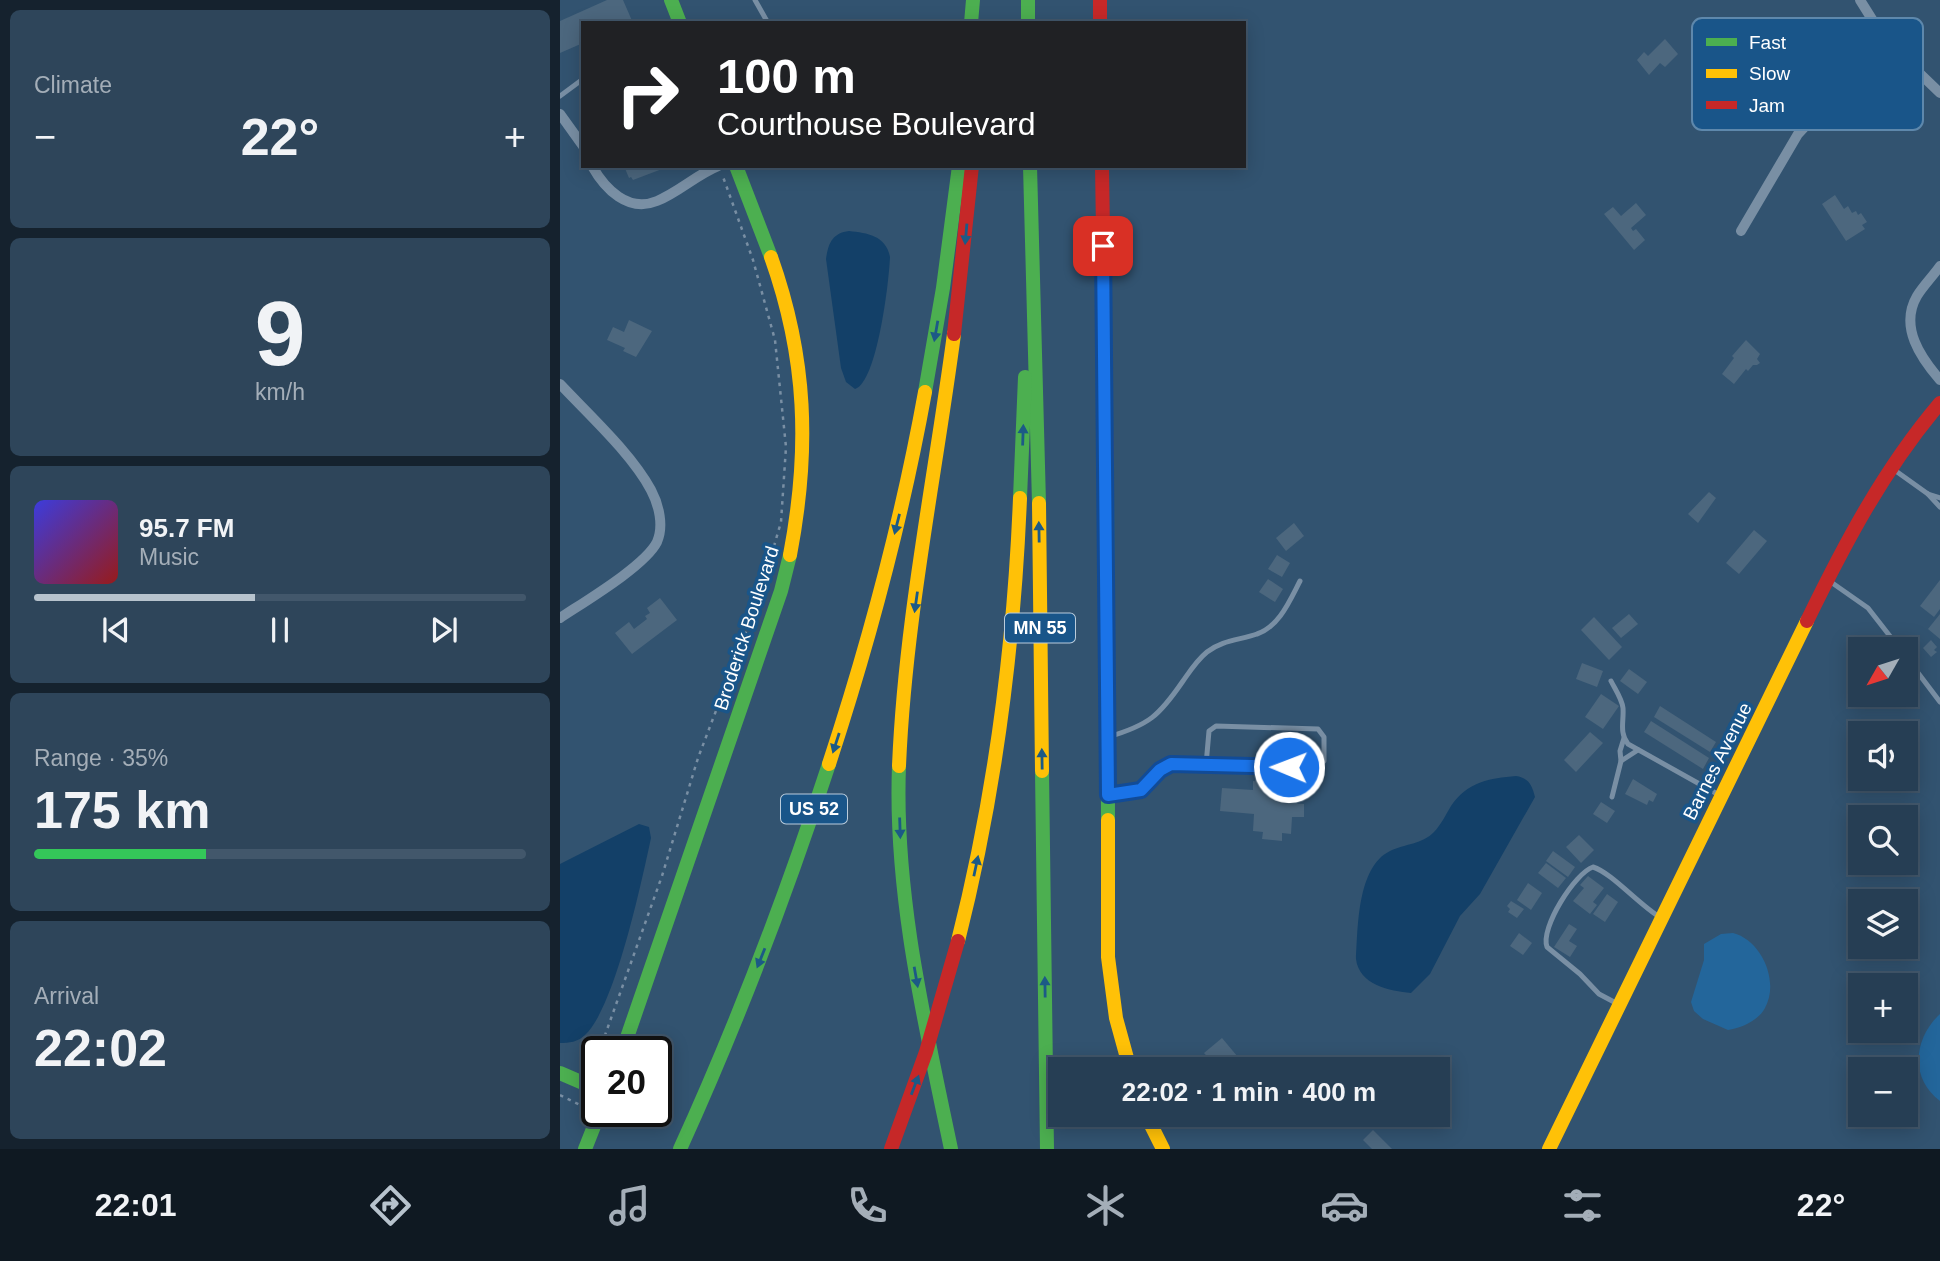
<!DOCTYPE html>
<html lang="en">
<head>
<meta charset="utf-8">
<style>
	:root { --surface:#263e54; --page:#2e455a; --text:#f1f3f6; --muted:#a4aeb8; --line:#42576b; --accent:#b7c3cd }
	body { margin:0; font-family:Helvetica,sans-serif; background:var(--page); color:var(--text); height:100vh; display:flex; flex-direction:column; font-size:26px; white-space:nowrap }
	* { box-sizing:border-box; margin:0 }
	p { font-size:23px; color:var(--muted) }
	.icon { flex:none; width:38px; height:38px; fill:none; stroke:currentColor; stroke-width:2; stroke-linecap:round; stroke-linejoin:round }
	.map { position:relative; flex:1; overflow:hidden }
	.panel { display:flex; flex-direction:column; gap:10px; padding:10px; background:#15222e; width:560px }
	.panel>* { flex:none }
	.guide { position:absolute; left:21px; top:21px; width:665px; height:147px; border-radius:0px; box-shadow:0 4px 18px #0003,0 0 0 2px var(--line); background:#202124; color:#fff; overflow:hidden }
	.needle { width:46px; rotate:231deg }
	.buttons { position:absolute; left:1288px; top:637px; display:grid; gap:14px }
	.buttons a { display:grid; place-items:center; width:70px; height:70px; border-radius:0px; background:var(--surface); box-shadow:0 4px 18px #0003,0 0 0 2px var(--line); font-size:35px }
	.speed { position:absolute; left:21px; top:1036px; display:flex; gap:14px; font-size:35px; font-weight:700; text-align:center }
	.speed>* { display:grid; place-content:center; width:91px; height:91px; border-radius:50%; background:var(--surface); box-shadow:0 4px 18px #0003,0 0 0 2px var(--line); line-height:1 }
	.speed .limit { border:4px solid #111; border-radius:10px; background:#fff; color:#111 }
	.pin { position:absolute; display:grid; place-items:center; width:60px; height:60px; color:#fff; margin:-30px; border-radius:14px; box-shadow:0 4px 10px #0006 }
	.me { position:absolute; width:77px; margin:-38px; rotate:271deg; stroke-linejoin:round; filter:drop-shadow(0 0 5px #0008) }
	.turn { display:flex; align-items:center; gap:24px; height:147px; padding:0 21px; font-size:32px }
	.turn .icon { width:91px; height:91px; stroke-width:2.5 }
	.turn b { display:block; font-size:49px; line-height:60px }
	.big { font-size:52px; font-weight:700; line-height:1.1 }
	.panel .card { flex:1; display:flex; flex-direction:column; justify-content:center; gap:10px; min-width:0; padding:0 24px; border-radius:10px; background:var(--page) }
	.panel .dial { align-items:center; gap:0 }
	.dial b { font-size:91px; line-height:1 }
	.song { display:flex; align-items:center; gap:21px }
	.cover { width:84px; height:84px; border-radius:10px; background:linear-gradient(135deg,hsl(240 70% 55%),hsl(0 70% 35%)) }
	.played { height:7px; border-radius:4px; background:linear-gradient(90deg,var(--accent) 45%,var(--line) 45%) }
	.keys { display:flex; justify-content:space-around; direction:ltr }
	.heat { display:flex; justify-content:space-between; align-items:center; font-size:38px; direction:ltr }
	.charge { height:10px; border-radius:5px; background:linear-gradient(90deg,#34c759 35%,var(--line) 0) }
	.trip { position:absolute; left:488px; top:1057px; width:402px; height:70px; border-radius:0px; background:var(--surface); box-shadow:0 4px 18px #0003,0 0 0 2px var(--line); font-weight:700; line-height:70px; text-align:center }
	.tabs { display:flex; height:112px; justify-content:space-around; align-items:center; background:#0f1922; color:var(--muted) }
	.tabs .icon { width:49px; height:49px }
	.tabs .on { color:var(--accent) }
	.tabs b { font-size:32px; color:var(--text) }
	main { display:flex; flex:1; min-height:0 }
	.map>svg:first-child { display:block }
	.green { fill:#23669b }
	.water { fill:#134068 }
	.building { fill:#4c677e }
	.lines { fill:none; stroke-linecap:round; stroke-linejoin:round }
	.path { stroke:#798fa4; stroke-width:2.5; stroke-dasharray:3.5 5; stroke-linecap:butt }
	.lane { stroke:#798fa4; stroke-width:5 }
	.street { stroke:#798fa4; stroke-width:10 }
	.fast { stroke:#4caf50; stroke-width:14 }
	.slow { stroke:#ffc107; stroke-width:14 }
	.jam { stroke:#c62828; stroke-width:14 }
	.oneway { fill:#1c5a86 }
	.route-casing { stroke:#114b97; stroke-width:18 }
	.route { stroke:#1a73e8; stroke-width:12 }
	.labels { text-anchor:middle; stroke-width:7; stroke-linejoin:round; paint-order:stroke }
	.shield { fill:#195589; stroke:#baccdc; stroke-width:2 }
	.shield-label { font-size:18px; font-weight:bold; fill:#fff }
	.street-label { font-size:19px; fill:#fff; stroke:#195589 }
	.key { fill:#195589; stroke:#5e88ac; stroke-width:2 }
	.key-label { font-size:19px; fill:#fff }
</style>
</head>
<body>
<main>
<section class="panel">
<div class="card"><p>Climate</p>
<div class="heat"><a>−</a><b class="big">22°</b><a>+</a></div>
</div>
<div class="card dial"><b>9</b><p>km/h</p></div>
<div class="card">
<div class="song"><i class="cover"></i><div><b>95.7 FM</b><p>Music</p></div></div>
<div class="played"></div>
<div class="keys"><svg class="icon" aria-label="previous" viewBox="0 0 24 24"><path d="M18 5L8 12l10 7zM5 5v14"/></svg><svg class="icon" aria-label="pause" viewBox="0 0 24 24"><path d="M8 5v14M16 5v14"/></svg><svg class="icon" aria-label="next" viewBox="0 0 24 24"><path d="M6 5l10 7-10 7zM19 5v14"/></svg></div>
</div>
<div class="card"><p>Range · 35%</p><b class="big">175 km</b><div class="charge"></div></div>
<div class="card"><p>Arrival</p><b class="big">22:02</b></div>
</section>
<div class="map">
<svg width="1380" height="1149" viewBox="0 0 1380 1149">
	<rect width="100%" height="100%" fill="#325370"/>
	<g class="green">
		<path d="M1173 933C1201 940 1220 981 1205 1008 1198 1021 1181 1028 1168 1030L1143 1019 1134 1011 1131 1002 1144 960V944L1161 934Z"/>
		<path d="M1380 1014V1101C1350 1079 1353 1039 1380 1014Z"/>
	</g>
	<g class="water">
		<path d="M289 231C308 233 326 236 330 257 329 282 317 382 295 389L286 382 281 368 266 259C268 244 272 233 289 231Z"/>
		<path d="M956 776C969 778 972 785 975 797L920 894 900 916 870 974 851 993C830 991 799 985 796 959 798 928 797 867 830 851 844 844 863 844 874 832 881 825 886 814 891 806 907 782 930 778 956 776Z"/>
		<path d="M79 824 89 827 91 838C82 880 55 1008 25 1035 18 1042 9 1043 0 1043V864Z"/>
	</g>
	<g class="building">
		<polygon points="47,0 63,0 73,23 23,23 23,43 0,53 0,21"/>
		<polygon points="1105,39 1118,54 1105,67 1100,63 1089,75 1077,60 1084,52 1088,56"/>
		<polygon points="64,166 101,166 102,169 73,180 71,177 69,178"/>
		<polygon points="1275,195 1284,209 1288,206 1292,213 1296,211 1298,215 1301,213 1307,222 1302,225 1305,229 1286,241 1262,204"/>
		<polygon points="1076,203 1086,215 1071,228 1073,231 1076,229 1085,240 1074,250 1044,214 1053,207 1061,216"/>
		<polygon points="69,320 92,331 76,357 63,351 65,348 47,340 53,327 64,332"/>
		<polygon points="1186,340 1200,354 1197,359 1200,363 1197,365 1193,365 1188,371 1186,369 1174,384 1162,374 1174,358 1172,356"/>
		<polygon points="1149,492 1156,498 1138,523 1128,514"/>
		<polygon points="734,523 744,536 726,551 716,538"/>
		<polygon points="1194,530 1207,541 1179,574 1166,563"/>
		<polygon points="717,555 730,563 722,577 708,569"/>
		<polygon points="708,579 723,589 715,602 699,592"/>
		<polygon points="1380,580 1380,609 1374,617 1360,606"/>
		<polygon points="100,598 117,620 72,654 55,633 69,622 74,629 87,619 85,616 90,613 87,608"/>
		<polygon points="1069,614 1078,624 1061,638 1052,628"/>
		<polygon points="1380,614 1380,639 1368,629"/>
		<polygon points="1034,617 1062,647 1049,660 1021,630"/>
		<polygon points="1371,640 1377,647 1374,650 1377,652 1371,657 1363,648"/>
		<polygon points="1022,663 1043,671 1037,687 1016,679"/>
		<polygon points="1069,669 1087,682 1078,694 1060,681"/>
		<polygon points="1041,694 1059,706 1043,729 1025,717"/>
		<polygon points="1100,706 1156,742 1150,752 1094,717"/>
		<polygon points="1091,721 1149,758 1143,769 1084,732"/>
		<polygon points="1030,732 1043,743 1016,772 1004,760"/>
		<polygon points="704,770 723,772 723,783 732,784 731,803 744,804 744,817 732,817 731,834 722,833 722,841 702,839 703,832 693,831 694,814 660,811 662,788 693,790 693,781 703,782"/>
		<polygon points="1073,779 1097,794 1093,802 1089,800 1087,805 1065,794"/>
		<polygon points="1041,802 1055,811 1047,823 1033,814"/>
		<polygon points="1019,835 1034,850 1021,863 1006,847"/>
		<polygon points="993,851 1015,867 1008,877 986,861"/>
		<polygon points="986,863 1006,878 998,888 978,873"/>
		<polygon points="1028,876 1044,888 1033,902 1037,905 1030,914 1013,901 1024,888 1020,885"/>
		<polygon points="968,883 982,893 971,910 957,900"/>
		<polygon points="1047,894 1058,902 1045,922 1033,914"/>
		<polygon points="951,901 964,909 957,918 948,912 950,909 947,906"/>
		<polygon points="1009,924 1017,929 1009,941 1017,946 1010,957 994,947"/>
		<polygon points="959,933 972,943 963,955 950,946"/>
		<polygon points="662,1038 688,1069 658,1069 644,1053"/>
		<polygon points="804,1115 827,1115 817,1126"/>
		<polygon points="813,1130 832,1149 812,1149 803,1140"/>
	</g>
	<g class="lines">
		<g class="path">
			<polyline points="39,1052 102,876 138,758 199,598 221,522 226,447 215,340 193,260 162,174"/>
			<polyline points="32,1072 37,1059"/>
			<polyline points="0,1095 26,1108"/>
		</g>
		<g class="lane">
			<polyline points="195,0 208,23"/>
			<polyline points="0,96 23,79"/>
			<polyline points="1333,469 1368,494 1380,498"/>
			<polyline points="1368,494 1380,507"/>
			<polyline points="1268,580 1308,608 1340,649"/>
			<polyline points="1346,657 1380,702"/>
			<path d="M1051 681C1055 689 1062 699 1063 708 1064 722 1059 732 1068 744L1161 796"/>
			<path d="M548 737C589 725 599 716 623 681 630 671 637 660 647 652 662 640 680 640 697 634 719 627 730 600 740 581"/>
			<polyline points="1061,761 1060,751 1064,738"/>
			<polyline points="548,795 581,790 600,770 611,764 756,767 764,761 764,737 758,729 656,726 649,731 646,765"/>
			<polyline points="1052,797 1061,761 1078,750"/>
			<path d="M1056 1003 1039 994 1020 974 987 947C980 928 1015 873 1033 867 1052 873 1079 905 1101 918"/>
		</g>
		<g class="street">
			<polyline points="1300,0 1325,40 1380,93"/>
			<polyline points="0,114 23,146"/>
			<path d="M32 166C45 189 68 213 97 201 119 192 136 175 158 166"/>
			<polyline points="1181,231 1238,134 1325,40"/>
			<path d="M1380 266C1373 276 1363 286 1357 296 1339 327 1361 358 1380 380"/>
			<path d="M0 384C29 415 71 453 91 490 99 505 104 526 97 542 85 566 24 602 0 618"/>
		</g>
		<g class="fast">
			<polyline points="111,0 120,23"/>
			<polyline points="468,0 468,23"/>
			<polyline points="411,23 413,0"/>
			<polyline points="176,166 211,257"/>
			<polyline points="470,166 479,503"/>
			<polyline points="365,392 383,288 399,166"/>
			<polyline points="547,493 548,820"/>
			<polyline points="460,498 465,377"/>
			<path d="M339 766C334 894 365 1024 391 1149"/>
			<polyline points="482,771 487,1149"/>
			<polyline points="62,1052 221,591 230,555"/>
			<polyline points="0,1073 37,1089"/>
			<polyline points="25,1149 40,1111"/>
			<path d="M120 1149C177 1024 226 895 269 764"/>
		</g>
		<g class="slow">
			<path d="M211 257C247 358 250 450 230 555"/>
			<polyline points="479,503 482,771"/>
			<path d="M269 764C309 642 342 519 365 392"/>
			<path d="M339 766C345 621 375 478 394 334"/>
			<polyline points="548,820 548,957 556,1018 570,1069"/>
			<path d="M398 941C435 795 454 648 460 498"/>
			<polyline points="586,1115 603,1149"/>
			<polyline points="989,1149 1247,621"/>
		</g>
		<g class="jam">
			<polyline points="540,0 540,23"/>
			<polyline points="542,166 547,493"/>
			<polyline points="394,334 412,166"/>
			<path d="M1247 621C1285 543 1324 469 1380 403"/>
			<polyline points="331,1149 366,1052 398,941"/>
		</g>
	</g>
	<defs><path id="oneway-solid" d="M-6-.8H1V-3.2L6.5 0L1 3.2V.8H-6Z" transform="scale(1.75)"/></defs>
	<g class="oneway">
		<use href="#oneway-solid" transform="translate(406 234) rotate(95)"/>
		<use href="#oneway-solid" transform="translate(376 331) rotate(100)"/>
		<use href="#oneway-solid" transform="translate(463 435) rotate(-88)"/>
		<use href="#oneway-solid" transform="translate(337 524) rotate(104)"/>
		<use href="#oneway-solid" transform="translate(479 532) rotate(-91)"/>
		<use href="#oneway-solid" transform="translate(356 602) rotate(98)"/>
		<use href="#oneway-solid" transform="translate(276 743) rotate(108)"/>
		<use href="#oneway-solid" transform="translate(482 759) rotate(-91)"/>
		<use href="#oneway-solid" transform="translate(340 828) rotate(88)"/>
		<use href="#oneway-solid" transform="translate(416 866) rotate(-78)"/>
		<use href="#oneway-solid" transform="translate(201 958) rotate(112)"/>
		<use href="#oneway-solid" transform="translate(356 977) rotate(80)"/>
		<use href="#oneway-solid" transform="translate(485 987) rotate(-91)"/>
		<use href="#oneway-solid" transform="translate(355 1085) rotate(-69)"/>
	</g>
	<g class="lines">
		<g class="route-casing">
			<polyline id="route" points="543,246 548,795 581,790 600,770 611,764 729,767"/>
		</g>
		<use href="#route" class="route"/>
	</g>
	<g class="labels">
		<g class="shield">
			<rect x="445" y="613.5" width="70" height="29" rx="5"/>
			<rect x="221" y="794.5" width="66" height="29" rx="5"/>
		</g>
		<g class="shield-label">
			<text x="480" y="634">MN 55</text>
			<text x="254" y="815">US 52</text>
		</g>
		<g class="street-label">
			<text transform="translate(186 628) rotate(-72)" y="7">Broderick Boulevard</text>
			<text transform="translate(1157 761) rotate(-63)" y="7">Barnes Avenue</text>
		</g>
	</g>
	<rect x="1132" y="18" width="231" height="112" rx="10" class="key"/>
	<rect x="1146" y="38" width="31" height="8" fill="#4caf50"/>
	<rect x="1146" y="69" width="31" height="9" fill="#ffc107"/>
	<rect x="1146" y="101" width="31" height="8" fill="#c62828"/>
	<g class="key-label">
		<text x="1189" y="49">Fast</text>
		<text x="1189" y="80">Slow</text>
		<text x="1189" y="112">Jam</text>
	</g>
</svg>
<div class="buttons">
<a><svg class="needle" viewBox="-14 -14 28 28"><path d="M0-13l5 13h-10z" fill="#e53935"/><path d="M0 13l5-13h-10z" fill="#a4aeb8"/></svg></a>
<a><svg class="icon" aria-label="sound" viewBox="0 0 24 24"><path d="M4 9h4l5-4v14l-5-4H4zM17 9q2 3 0 6"/></svg></a>
<a><svg class="icon" aria-label="search" viewBox="0 0 24 24"><circle cx="10" cy="10" r="6"/><path d="M15 15l6 6"/></svg></a>
<a><svg class="icon" aria-label="layers" viewBox="0 0 24 24"><path d="M12 4l9 5-9 5-9-5zM3 14l9 5 9-5"/></svg></a>
<a>+</a>
<a>−</a>
</div>
<div class="speed"><div class="limit">20</div></div>
<div class="pin" style="left:543px;top:246px;background:#d93025"><svg class="icon" aria-label="arrive" viewBox="0 0 24 24"><path d="M6 21V4h12l-3 4 3 4H6"/></svg></div>
<svg class="me" style="left:729px;top:767px" viewBox="-20 -20 40 40"><circle r="17" fill="#1a73e8" stroke="#fff" stroke-width="3"/><path d="M0-11L8 9 0 5-8 9z" fill="#fff"/></svg>
<div class="trip">22:02 · 1 min · 400 m</div>
<div class="guide">
<div class="turn"><svg class="icon" aria-label="right" viewBox="0 0 24 24"><path d="M7 20v-9h11M14 6l5 5-5 5"/></svg><div><b>100 m</b>Courthouse Boulevard</div></div>
</div>
</div>
</main>
<nav class="tabs">
<b>22:01</b>
<svg class="icon on" aria-label="directions" viewBox="0 0 24 24"><path d="M12 3l9 9-9 9-9-9zM9 14v-3h6M13 9l2 2-2 2"/></svg>
<svg class="icon" aria-label="music" viewBox="0 0 24 24"><path d="M9 18V5l10-2v13"/><circle cx="6" cy="18" r="3"/><circle cx="16" cy="16" r="3"/></svg>
<svg class="icon" aria-label="phone" viewBox="0 0 24 24"><path d="M5 4h4l2 5-3 2q2 4 5 5l2-3 5 2v4C11 20 4 13 5 4z"/></svg>
<svg class="icon" aria-label="climate" viewBox="0 0 24 24"><path d="M12 3v18M4 7l16 10M4 17L20 7"/></svg>
<svg class="icon" aria-label="car" viewBox="0 0 24 24"><path d="M5 17H2v-5l4-1 3-4h7l3 4 3 1v5h-3M9 17h6M6 11h13"/><circle cx="7" cy="17" r="2"/><circle cx="17" cy="17" r="2"/></svg>
<svg class="icon" aria-label="filters" viewBox="0 0 24 24"><path d="M4 7h16M4 17h16"/><circle cx="9" cy="7" r="2"/><circle cx="15" cy="17" r="2"/></svg>
<b>22°</b>
</nav>
</body>
</html>
